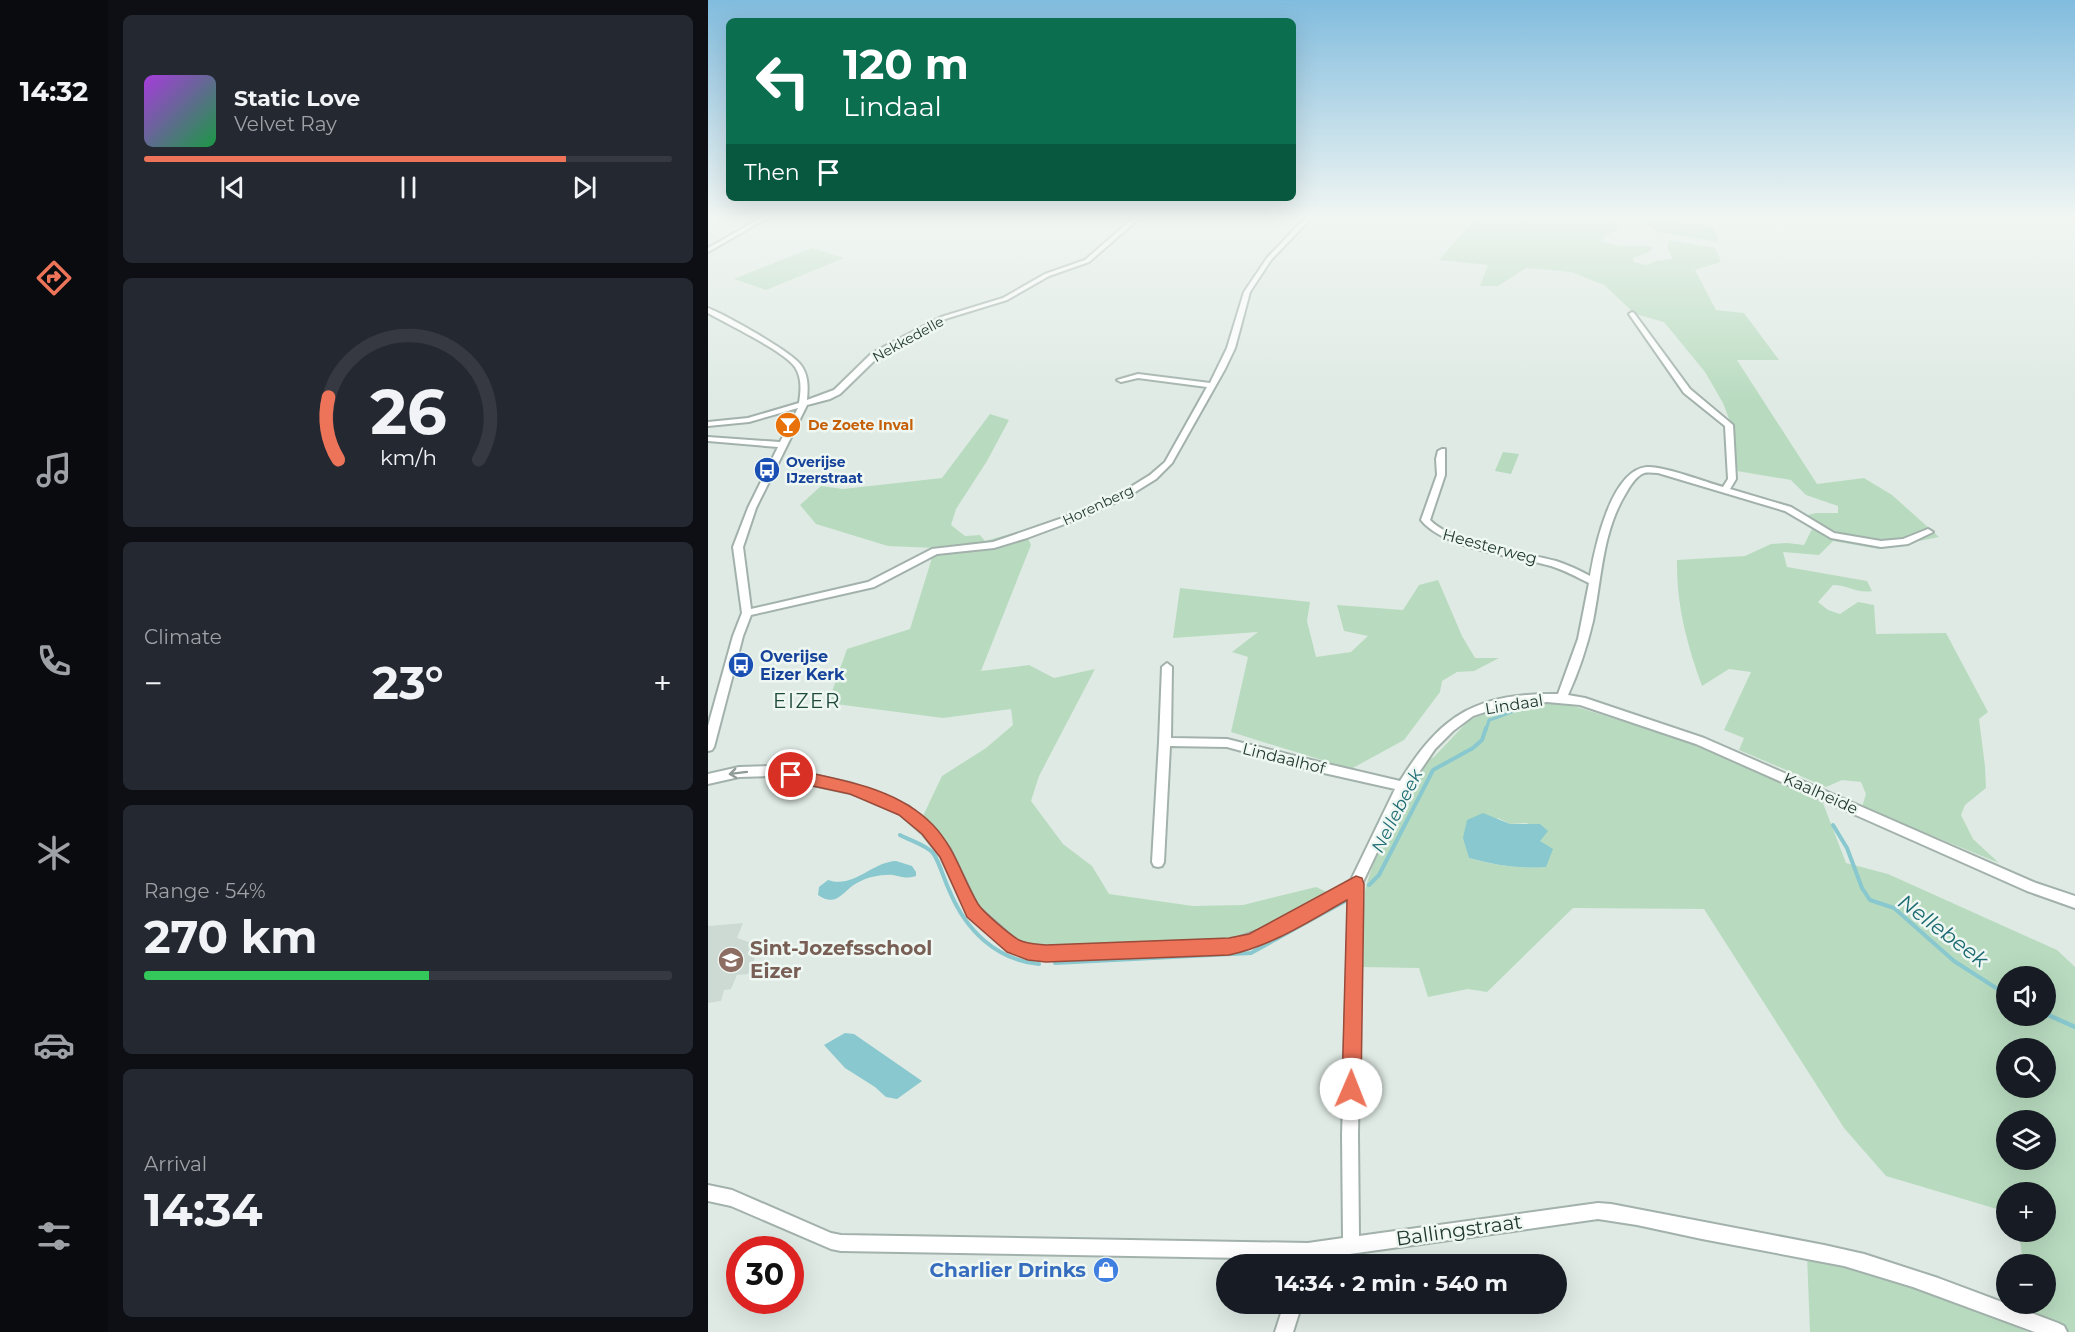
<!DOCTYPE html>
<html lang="en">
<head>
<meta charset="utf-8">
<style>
	:root { --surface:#171b24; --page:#242831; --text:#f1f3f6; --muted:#9ea1a6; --line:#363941; --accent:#ed7359 }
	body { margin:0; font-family:Montserrat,sans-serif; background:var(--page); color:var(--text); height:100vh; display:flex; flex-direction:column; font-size:22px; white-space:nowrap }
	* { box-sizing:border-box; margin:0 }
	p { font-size:20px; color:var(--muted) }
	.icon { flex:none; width:33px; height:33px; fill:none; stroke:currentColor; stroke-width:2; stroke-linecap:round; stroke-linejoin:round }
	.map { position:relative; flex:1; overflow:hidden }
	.side { display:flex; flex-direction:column; gap:15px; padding:15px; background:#0d0f14; width:600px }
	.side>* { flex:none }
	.banner { position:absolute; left:18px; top:18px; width:570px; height:183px; border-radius:9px; box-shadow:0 6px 24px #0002; background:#0b6e4f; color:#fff; overflow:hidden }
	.controls { position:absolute; left:1288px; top:966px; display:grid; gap:12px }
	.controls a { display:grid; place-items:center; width:60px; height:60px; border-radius:50%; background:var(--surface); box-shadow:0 6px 24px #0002; font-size:30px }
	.speed { position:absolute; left:18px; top:1236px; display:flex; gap:12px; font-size:30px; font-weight:700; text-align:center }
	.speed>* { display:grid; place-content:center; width:78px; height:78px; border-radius:50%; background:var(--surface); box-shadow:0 6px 24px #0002; line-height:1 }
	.speed .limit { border:9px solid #d22; background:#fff; color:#111 }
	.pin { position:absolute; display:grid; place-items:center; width:51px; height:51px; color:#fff; margin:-26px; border:3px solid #fff; border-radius:50%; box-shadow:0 2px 6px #0007 }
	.me { position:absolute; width:66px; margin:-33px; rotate:1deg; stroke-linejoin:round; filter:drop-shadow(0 0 4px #0008) }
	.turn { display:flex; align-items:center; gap:21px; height:126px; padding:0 18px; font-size:27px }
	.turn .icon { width:78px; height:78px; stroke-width:2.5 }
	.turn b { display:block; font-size:42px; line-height:51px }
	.then { display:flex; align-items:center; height:57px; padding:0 18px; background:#0003; gap:12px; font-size:22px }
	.big { font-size:45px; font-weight:700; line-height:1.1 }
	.side .card { flex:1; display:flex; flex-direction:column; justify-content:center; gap:9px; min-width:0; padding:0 21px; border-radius:9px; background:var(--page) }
	.side .dial { align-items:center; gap:0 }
	.dial svg { height:156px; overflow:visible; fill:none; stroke:var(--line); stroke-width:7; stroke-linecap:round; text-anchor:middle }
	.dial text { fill:var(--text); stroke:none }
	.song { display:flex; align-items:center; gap:18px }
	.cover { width:72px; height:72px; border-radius:9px; background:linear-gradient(135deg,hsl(280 70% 55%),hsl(140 70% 35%)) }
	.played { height:6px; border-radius:3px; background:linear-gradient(90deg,var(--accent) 80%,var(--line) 80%) }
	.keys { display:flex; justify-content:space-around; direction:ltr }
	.heat { display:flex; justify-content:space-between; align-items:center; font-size:33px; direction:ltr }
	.charge { height:9px; border-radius:4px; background:linear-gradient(90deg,#34c759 54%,var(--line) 0) }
	.trip { position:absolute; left:508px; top:1254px; width:351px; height:60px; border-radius:30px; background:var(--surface); box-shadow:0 6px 24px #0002; font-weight:700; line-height:60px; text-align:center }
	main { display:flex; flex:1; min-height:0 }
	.tab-bar { display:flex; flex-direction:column; width:108px; justify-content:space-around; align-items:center; background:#090b0e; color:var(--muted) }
	.tab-bar .icon { width:42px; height:42px }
	.tab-bar .selected { color:var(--accent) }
	.tab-bar b { font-size:27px; color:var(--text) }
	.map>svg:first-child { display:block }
	.built { fill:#cddad3 }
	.green { fill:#b8dbbf; fill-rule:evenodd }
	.water { fill:#88c8ce }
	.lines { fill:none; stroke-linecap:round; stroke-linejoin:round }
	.stream-far2 { stroke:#88c8ce; stroke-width:3 }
	.stream-far1 { stroke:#88c8ce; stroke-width:4 }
	.stream { stroke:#88c8ce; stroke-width:4.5 }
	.minor-casing { stroke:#a2b1ab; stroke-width:4 }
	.minor { fill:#fff; fill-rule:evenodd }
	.oneway { stroke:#909c98 }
	.route { fill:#ed7359; stroke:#9a4b3a; stroke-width:1.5 }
	.labels { text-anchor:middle; stroke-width:5; stroke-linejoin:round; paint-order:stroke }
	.far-street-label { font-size:14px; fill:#213931; stroke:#eff7f2 }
	.far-food-label { font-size:14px; font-weight:bold; fill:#c56008; stroke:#eff7f2; text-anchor:start }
	.far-transit-label { font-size:14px; font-weight:bold; fill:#164399; stroke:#eff7f2; text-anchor:start }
	.street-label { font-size:16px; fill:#213931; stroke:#eff7f2 }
	.transit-label { font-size:16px; font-weight:bold; fill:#164399; stroke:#eff7f2; text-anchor:start }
	.water-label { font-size:18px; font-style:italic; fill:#1d6b73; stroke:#eff7f2 }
	.quarter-label { font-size:20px; letter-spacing:1.5px; fill:#1e4a3c; stroke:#eff7f2 }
	.near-education-label { font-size:20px; font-weight:bold; fill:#785e54; stroke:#eff7f2; text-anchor:start }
	.near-street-label { font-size:20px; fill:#213931; stroke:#eff7f2 }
	.near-shop-label { font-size:20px; font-weight:bold; fill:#366cbe; stroke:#eff7f2; text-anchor:end }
	.near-water-label { font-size:21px; font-style:italic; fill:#1d6b73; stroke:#eff7f2 }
</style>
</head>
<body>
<main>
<nav class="tab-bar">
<b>14:32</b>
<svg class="icon selected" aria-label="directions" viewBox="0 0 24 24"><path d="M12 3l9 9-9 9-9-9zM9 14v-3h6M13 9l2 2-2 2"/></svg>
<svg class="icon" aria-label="music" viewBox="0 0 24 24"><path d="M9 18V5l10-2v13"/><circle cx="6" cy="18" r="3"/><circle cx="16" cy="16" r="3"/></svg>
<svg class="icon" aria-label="phone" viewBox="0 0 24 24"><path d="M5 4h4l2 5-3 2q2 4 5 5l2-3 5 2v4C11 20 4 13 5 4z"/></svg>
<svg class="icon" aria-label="climate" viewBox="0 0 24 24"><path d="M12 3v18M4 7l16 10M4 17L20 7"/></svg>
<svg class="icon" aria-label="car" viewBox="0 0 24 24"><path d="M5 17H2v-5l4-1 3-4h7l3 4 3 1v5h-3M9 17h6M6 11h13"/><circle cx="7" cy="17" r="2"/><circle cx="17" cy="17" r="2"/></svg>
<svg class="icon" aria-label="filters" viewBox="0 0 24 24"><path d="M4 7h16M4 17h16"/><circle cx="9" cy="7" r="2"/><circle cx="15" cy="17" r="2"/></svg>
</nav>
<section class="side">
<div class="card">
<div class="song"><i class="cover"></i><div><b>Static Love</b><p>Velvet Ray</p></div></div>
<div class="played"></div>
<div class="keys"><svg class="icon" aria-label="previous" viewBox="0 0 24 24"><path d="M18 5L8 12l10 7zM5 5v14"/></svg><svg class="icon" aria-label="pause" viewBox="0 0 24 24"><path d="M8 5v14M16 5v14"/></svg><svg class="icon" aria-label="next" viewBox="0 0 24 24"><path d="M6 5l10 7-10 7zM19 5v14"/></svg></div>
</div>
<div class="card dial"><svg viewBox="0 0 100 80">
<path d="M14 69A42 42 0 1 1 86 69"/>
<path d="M14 69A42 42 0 0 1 9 37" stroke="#ed7359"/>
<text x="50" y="56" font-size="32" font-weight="700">26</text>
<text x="50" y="72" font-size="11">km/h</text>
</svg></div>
<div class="card"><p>Climate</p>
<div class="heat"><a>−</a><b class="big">23°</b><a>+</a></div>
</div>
<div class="card"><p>Range · 54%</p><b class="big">270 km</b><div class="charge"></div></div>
<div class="card"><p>Arrival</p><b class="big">14:34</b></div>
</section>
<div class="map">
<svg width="1367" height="1332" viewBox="0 0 1367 1332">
	<rect width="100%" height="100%" fill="#dfeae4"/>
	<polygon class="built" points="35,923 29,938 52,946 40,974 29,975 23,989 16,990 13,1001 0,1003 0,926"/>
	<g class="green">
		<path d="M770 216H890L912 221 908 230 894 238 895 242C912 248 927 245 945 247L941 252 925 258 926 262 938 265 948 261 965 259 959 247 961 240 1007 248 1013 262 987 270 1008 310 1036 313 1071 360H1029L1109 484 1156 478 1184 495 1231 537 1171 549 1125 541 1111 555 1075 552 1079 567 1159 581 1164 591C1149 594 1140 585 1125 585L1110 602 1120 610 1132 614 1150 602 1166 605 1168 634 1238 633 1280 712 1271 719 1277 766 1278 788 1257 805 1253 815 1265 839 1291 863 1154 807 1158 794 1153 782 1134 780 1118 787 1031 750 1036 738 1016 730 1043 672 1021 669 994 686C979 645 968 604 969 560L1037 556 1063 544 1079 543 1096 545 1107 523 1095 516 1108 513H1130V506L1098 495 1083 480 1029 471 1023 424 1015 403 997 372 956 322 927 314 896 285 863 272 818 268 790 286H772L780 265 731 260Z"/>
		<path d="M913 216H944L943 220H964L1006 227 1010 242 949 232C940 222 926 228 913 216Z"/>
		<polygon points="104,248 136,258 58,290 26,279"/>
		<polygon points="282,414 301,420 279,461 248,509 243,525 257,536 272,535 277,541 316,530 323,545 273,671 321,665 346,678 387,669 331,776 323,801 355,844 384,866 401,894 485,906 535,905 608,887 625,895 552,938 313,948 269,907 213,820 234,776 278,748 305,725 303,709 235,718 120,703 139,649 202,629 227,548 180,546 108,524 92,505 113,486 135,489 234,478"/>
		<polygon points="795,452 811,454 803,474 787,471"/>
		<polygon points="730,580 754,636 767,658 791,658 766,671 749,672 734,681 732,692 696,740 643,769 523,732 540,657 524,652 550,632 465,638 472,588 602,602 599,621 608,657 643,652 660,636 636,631 629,605 695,610 711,585"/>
		<path d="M853 702 996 747 1113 798 1138 863 1180 874 1349 950 1367 967V1332H1323L1321 1304H1338V1264H1315L1311 1232H1338V1192H1299V1212L1178 1176 1136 1128 996 909 865 908 779 992 760 989 720 997 711 968 655 967C656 943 654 917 657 893 660 869 705 766 726 757L761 720 786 711ZM790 818 802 824 819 823 832 840 838 867C812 869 785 865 761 858L756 838ZM1299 976H1338V1016H1299ZM1299 1048H1338V1088H1299ZM1299 1120H1338V1160H1299Z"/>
		<polygon points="1099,1255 1218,1288 1320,1332 1102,1332"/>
	</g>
	<g class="water">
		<path d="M775 813 802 824H832L840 831 832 841 845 849 838 867C812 869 786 865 761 858L755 838 759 820Z"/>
		<path d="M188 861 204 866 208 872V876C197 879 195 877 185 875 175 874 159 877 151 882 135 889 130 909 110 895L111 887 120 880C145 889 164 862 188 861Z"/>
		<polygon points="137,1033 146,1034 214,1081 189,1099 178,1097 167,1087 137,1068 116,1045"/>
	</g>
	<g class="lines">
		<path class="stream-far2" d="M778 730 781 720C799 715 816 705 834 703"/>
		<g class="stream-far1">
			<polyline points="1125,825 1139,848 1154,888 1162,900 1186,908 1246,961 1299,995"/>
			<path d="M192 835C201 840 218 845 225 853 232 863 236 880 242 892 258 930 288 960 331 964"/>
			<polyline points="661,885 671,875 725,770 765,748 774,740 778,728"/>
			<polyline points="347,963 543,953 639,900"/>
		</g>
		<polyline class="stream" points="1338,1014 1367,1027"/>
		<g class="minor-casing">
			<g id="minor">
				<polygon points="56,216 63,216 0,252 0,248"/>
				<path d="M433 216H440L427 222 381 262 341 276 299 300 237 319 170 357 132 394 122 399 99 405 48 508 35 547 43 609 160 582 224 549 285 542 372 512 413 493 442 475 457 462 499 387 430 378 413 382 409 380 430 374 502 383 519 348 536 292 559 258 599 216H605L563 260 542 292 527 348 517 369 464 463 448 479 419 497 378 516 319 538 286 548 229 554 166 587 43 615 35 636 6 747 4 750 0 751V726L25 636 34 613 25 547 40 508 70 447 0 441V437L72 442 90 408 41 422 0 426V422L40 418 91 403C93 390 94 378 87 367 76 351 19 324 0 313V308C18 315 82 351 92 364 101 375 100 388 99 400L126 390 164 353 233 317 295 298 337 274 377 260 423 220Z"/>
				<path d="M924 312 926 313 982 389 1025 425 1028 479 1022 489 1083 507 1126 533 1173 541 1195 539 1220 529 1225 532 1200 544 1173 547 1123 538 1077 511 950 473C945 473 941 472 936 473 928 476 922 486 918 493 894 532 894 577 885 621 879 646 871 671 860 695L877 698 996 738 1328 883 1367 896V908L1319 891 988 744 872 705 839 702 789 708 765 716 745 731 727 749 697 793 654 884 650 1135 651 1236 890 1203 903 1204 1116 1245 1156 1254 1230 1278 1350 1323 1356 1326 1359 1332H1327L1205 1287 1136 1266 994 1239 929 1225 890 1219 606 1259 604 1264H588L589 1259 133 1251 123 1249 23 1206 0 1201V1185L24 1190 123 1233 133 1235 600 1243 635 1238 634 1135 641 896C604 921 565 942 521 953L338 959 320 957 300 950 260 915 233 857 215 834 192 814 167 801 142 793 63 776 31 777 0 784V774L31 767 63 766 142 783 175 795 200 806 223 826 242 849 270 907 309 941 320 945 338 947 521 941 566 925 599 908 643 880 687 789 607 771 519 747 462 746 456 862 454 866 450 867 446 866 444 862 451 742 454 667 459 663 464 667 463 738 519 739 607 761 692 781C734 713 770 693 850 694L870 639 881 583C869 577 856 570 843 566 807 556 736 549 713 520L729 475 728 459 730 451 734 449H737V475L722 520C746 545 814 552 848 561 860 565 871 570 882 576 887 547 903 470 939 467 956 466 997 482 1015 487L1020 479 1017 426 976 393 921 314Z"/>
				<polygon points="576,1304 594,1304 585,1332 567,1332"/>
			</g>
		</g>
		<use href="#minor" class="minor"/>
	</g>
	<defs><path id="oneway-shaft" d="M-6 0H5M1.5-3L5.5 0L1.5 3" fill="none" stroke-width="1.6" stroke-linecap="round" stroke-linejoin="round" transform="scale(1.5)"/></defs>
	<use class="oneway" href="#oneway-shaft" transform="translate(30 773) rotate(173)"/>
	<linearGradient id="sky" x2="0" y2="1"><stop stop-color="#81bcde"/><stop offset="0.54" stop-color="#f1f6f3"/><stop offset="1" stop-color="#f1f6f3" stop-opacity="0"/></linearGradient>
	<rect width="1367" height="402" fill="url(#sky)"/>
	<path class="route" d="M83 769C132 780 188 787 225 825 247 848 254 877 270 904 275 912 302 935 311 940 319 944 329 944 338 945L521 938 541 934 648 876 654 878 656 884 653 1089 650 1096 643 1099 636 1096 634 1089 639 900C601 921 564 946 521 955L338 962 320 960 299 952 259 917 232 857 214 834 191 815 142 794 77 780 75 775 77 771Z"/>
	<defs>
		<g id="bar-disc" transform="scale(1.35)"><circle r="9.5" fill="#e8710a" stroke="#eff7f2"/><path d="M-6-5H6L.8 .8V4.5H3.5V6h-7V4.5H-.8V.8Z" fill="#fff"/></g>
		<g id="bus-disc" transform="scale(1.35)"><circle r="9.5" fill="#1a4fb4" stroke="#eff7f2"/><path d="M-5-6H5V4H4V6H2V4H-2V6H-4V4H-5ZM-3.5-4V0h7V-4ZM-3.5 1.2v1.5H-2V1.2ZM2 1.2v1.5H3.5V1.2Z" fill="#fff"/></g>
		<g id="school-disc" transform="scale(1.35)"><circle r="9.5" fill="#8d6e63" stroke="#eff7f2"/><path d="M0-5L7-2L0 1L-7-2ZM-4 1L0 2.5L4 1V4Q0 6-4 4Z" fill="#fff"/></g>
		<g id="shop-disc" transform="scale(1.35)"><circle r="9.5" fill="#3f7fe0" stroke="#eff7f2"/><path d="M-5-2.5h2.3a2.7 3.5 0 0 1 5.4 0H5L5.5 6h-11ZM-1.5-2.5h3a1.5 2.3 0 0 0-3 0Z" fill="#fff"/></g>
	</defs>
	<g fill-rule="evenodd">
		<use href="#bar-disc" x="80" y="425"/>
		<use href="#bus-disc" x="59" y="470"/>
		<use href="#bus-disc" x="33" y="665"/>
		<use href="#school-disc" x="23" y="960"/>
		<use href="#shop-disc" x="398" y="1270"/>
	</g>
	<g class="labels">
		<g class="far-street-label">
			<text transform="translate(200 339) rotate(-29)" y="5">Nekkedelle</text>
			<text transform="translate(390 505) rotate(-25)" y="5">Horenberg</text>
		</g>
		<g class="far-food-label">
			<text x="100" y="430">De Zoete Inval</text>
		</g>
		<g class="far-transit-label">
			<text x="78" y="467">Overijse<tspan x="78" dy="16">IJzerstraat</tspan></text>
		</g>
		<g class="street-label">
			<text transform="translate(782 546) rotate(15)" y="6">Heesterweg</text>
			<text transform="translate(806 704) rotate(-9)" y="6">Lindaal</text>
			<text transform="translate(576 758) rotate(14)" y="6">Lindaalhof</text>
			<text transform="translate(1113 793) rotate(24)" y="6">Kaalheide</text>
		</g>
		<g class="transit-label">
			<text x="52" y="662">Overijse<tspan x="52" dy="18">Eizer Kerk</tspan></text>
		</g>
		<g class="water-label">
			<text transform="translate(689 811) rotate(-63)" y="6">Nellebeek</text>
		</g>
		<g class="quarter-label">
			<text x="99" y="708">EIZER</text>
		</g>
		<g class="near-education-label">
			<text x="42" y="955">Sint-Jozefsschool<tspan x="42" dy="23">Eizer</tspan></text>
		</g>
		<g class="near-street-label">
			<text transform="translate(751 1230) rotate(-8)" y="7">Ballingstraat</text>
		</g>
		<g class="near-shop-label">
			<text x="378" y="1277">Charlier Drinks</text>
		</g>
		<g class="near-water-label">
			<text transform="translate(1235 931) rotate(37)" y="7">Nellebeek</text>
		</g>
	</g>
</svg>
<div class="controls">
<a><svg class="icon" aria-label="sound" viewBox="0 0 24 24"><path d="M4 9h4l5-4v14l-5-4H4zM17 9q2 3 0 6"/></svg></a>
<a><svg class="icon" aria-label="search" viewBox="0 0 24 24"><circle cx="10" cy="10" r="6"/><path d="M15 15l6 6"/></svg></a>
<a><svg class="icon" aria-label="layers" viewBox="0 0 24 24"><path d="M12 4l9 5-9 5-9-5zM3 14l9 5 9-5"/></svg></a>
<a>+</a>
<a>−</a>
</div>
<div class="speed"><div class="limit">30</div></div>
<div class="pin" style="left:83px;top:775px;background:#d93025"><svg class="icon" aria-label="arrive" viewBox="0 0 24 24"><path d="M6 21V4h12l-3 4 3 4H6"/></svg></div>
<svg class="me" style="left:643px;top:1089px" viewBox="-20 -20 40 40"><circle r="19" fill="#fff"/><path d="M0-13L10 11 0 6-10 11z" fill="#ed7359"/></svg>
<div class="trip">14:34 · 2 min · 540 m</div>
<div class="banner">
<div class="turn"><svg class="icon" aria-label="left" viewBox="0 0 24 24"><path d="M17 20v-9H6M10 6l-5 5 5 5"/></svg><div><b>120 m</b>Lindaal</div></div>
<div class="then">Then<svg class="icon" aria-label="arrive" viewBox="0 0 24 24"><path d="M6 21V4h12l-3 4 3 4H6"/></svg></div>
</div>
</div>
</main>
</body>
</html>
